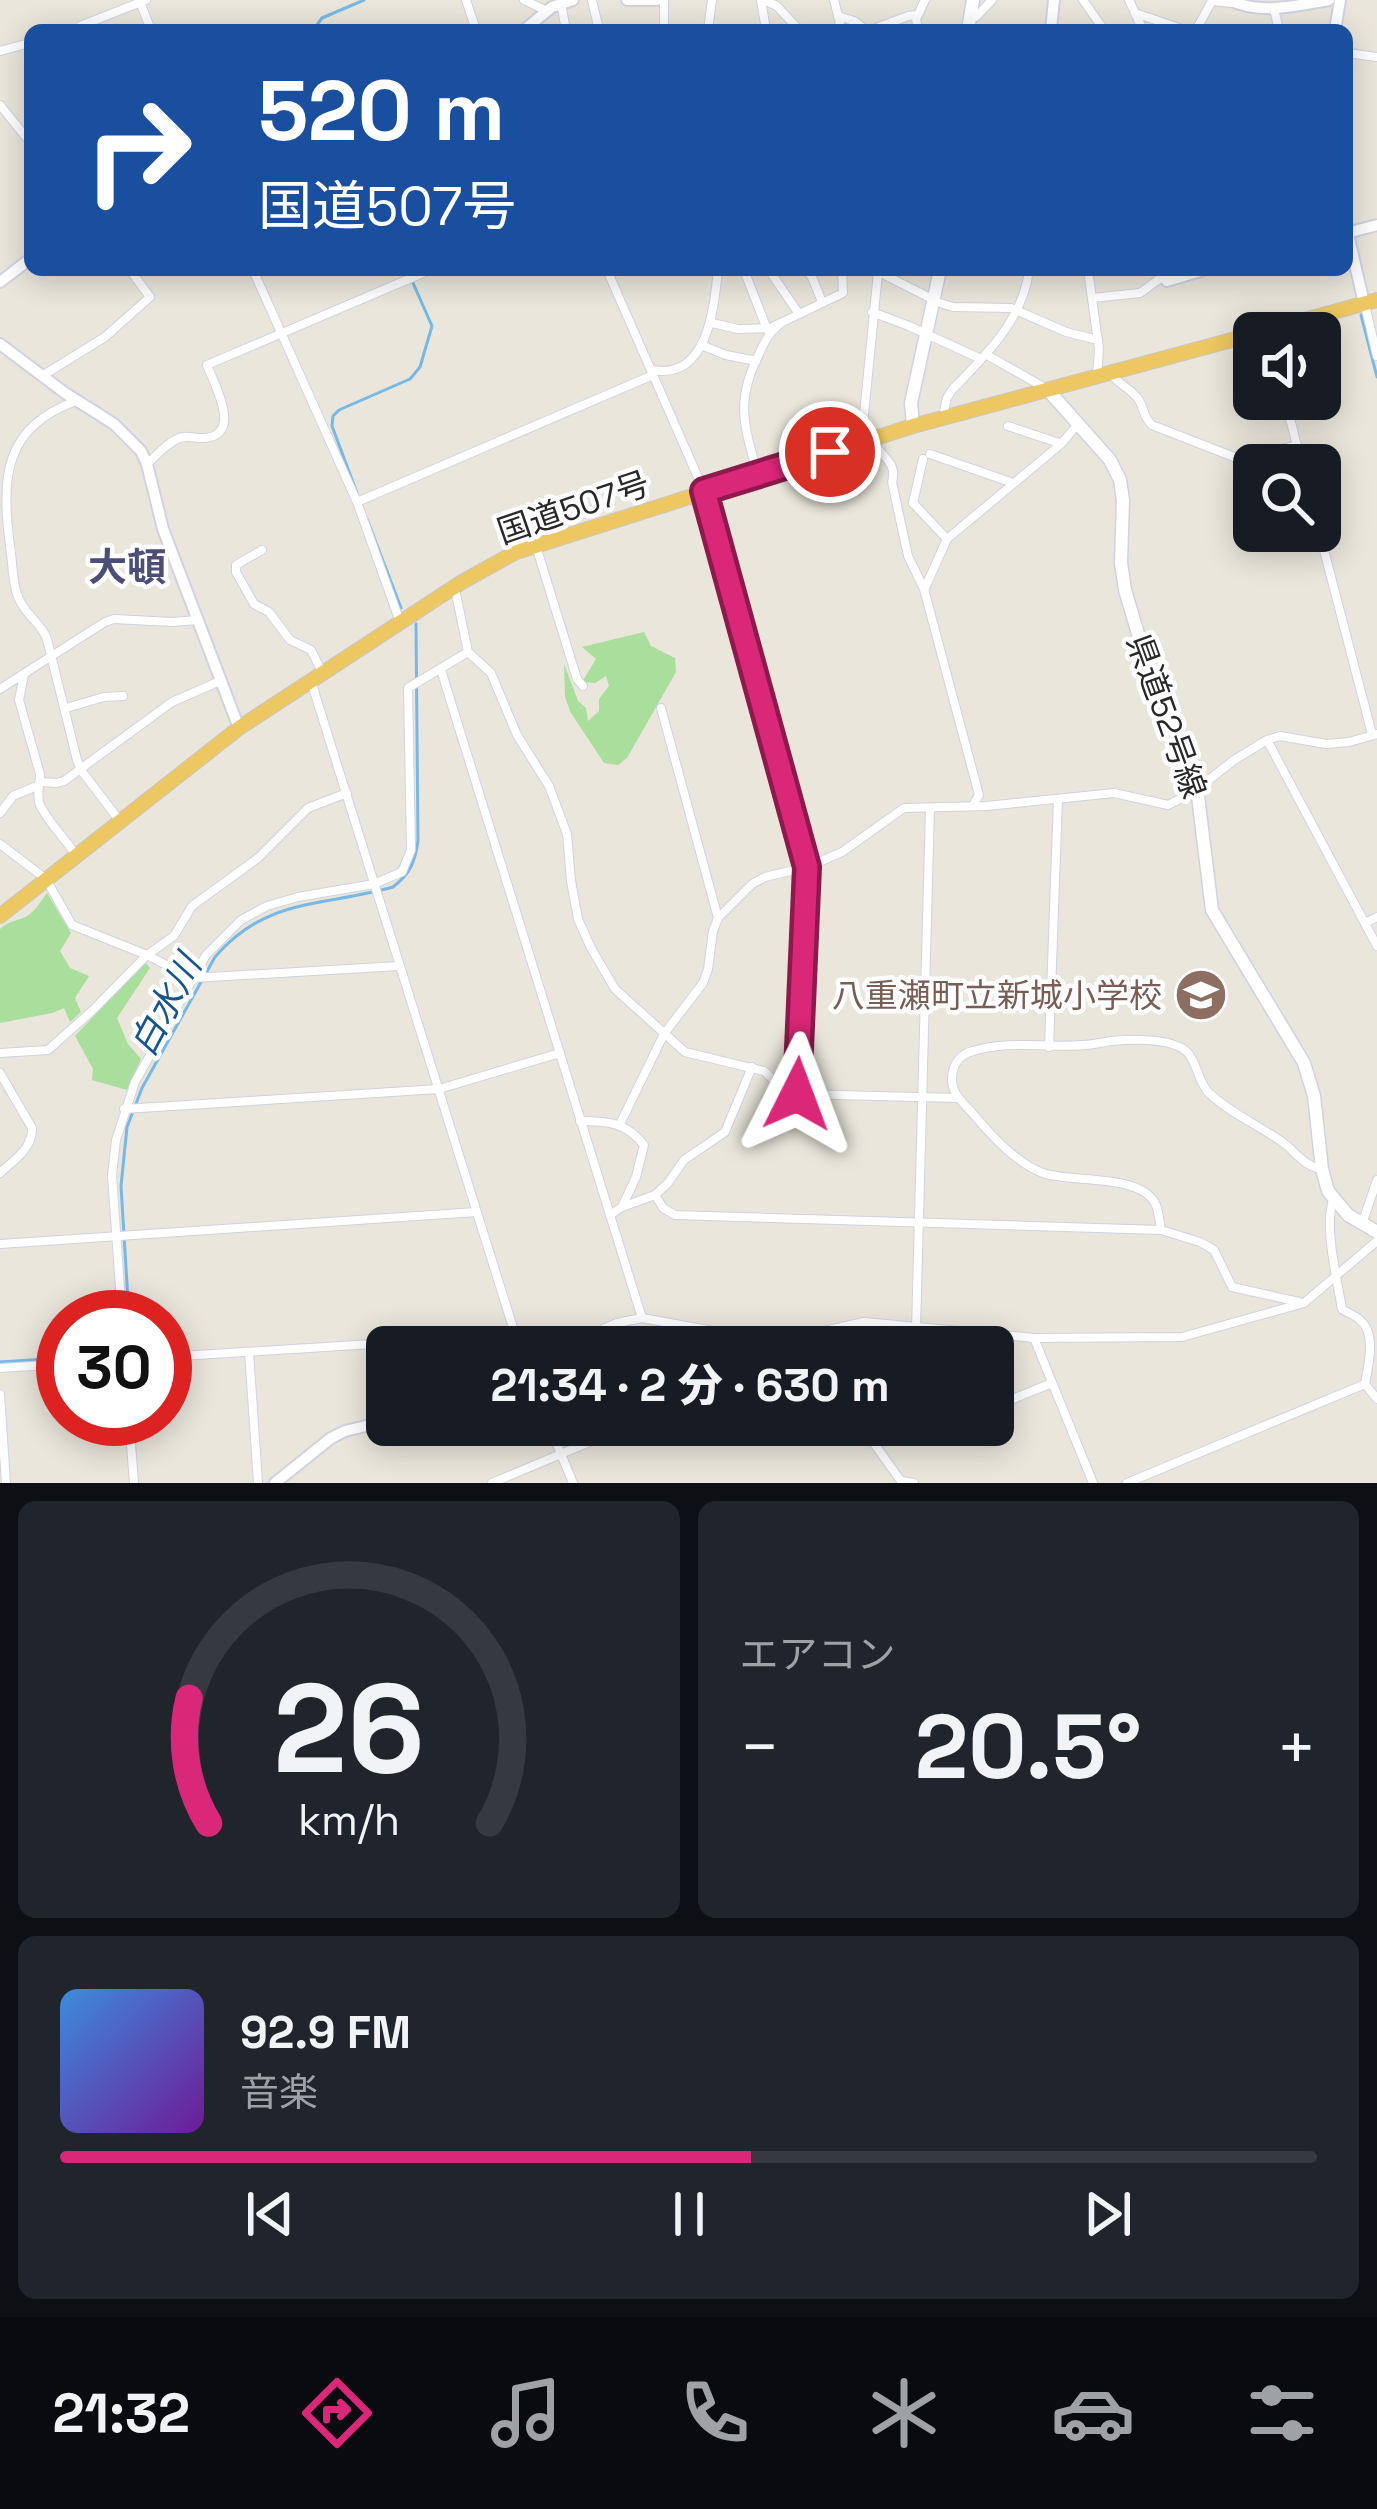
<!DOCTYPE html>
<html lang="ja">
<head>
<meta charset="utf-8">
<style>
	:root { --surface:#171b24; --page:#20242c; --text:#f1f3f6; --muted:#9ea1a6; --line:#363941; --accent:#db2777 }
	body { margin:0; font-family:"Space Grotesk","Noto Sans JP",sans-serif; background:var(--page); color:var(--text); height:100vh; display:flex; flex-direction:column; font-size:45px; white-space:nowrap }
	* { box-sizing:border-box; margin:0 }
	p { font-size:39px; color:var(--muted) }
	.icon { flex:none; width:66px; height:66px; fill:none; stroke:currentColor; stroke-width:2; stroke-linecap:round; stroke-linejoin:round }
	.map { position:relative; height:1483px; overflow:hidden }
	.panel { display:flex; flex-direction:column; gap:18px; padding:18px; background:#0d0f14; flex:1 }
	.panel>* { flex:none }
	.banner { position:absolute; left:24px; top:24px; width:1329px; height:252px; border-radius:18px; box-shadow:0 6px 30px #0003; background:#1a4fa0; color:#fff; overflow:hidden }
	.buttons { position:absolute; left:1233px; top:312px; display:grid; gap:24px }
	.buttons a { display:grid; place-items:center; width:108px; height:108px; border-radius:18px; background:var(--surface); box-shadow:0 6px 30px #0003; font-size:60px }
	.speed { position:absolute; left:36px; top:1290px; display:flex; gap:24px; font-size:60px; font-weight:700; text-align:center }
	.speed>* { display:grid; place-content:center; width:156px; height:156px; border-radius:50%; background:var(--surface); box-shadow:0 6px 30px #0003; line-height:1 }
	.speed .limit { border:18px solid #d22; background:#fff; color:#111 }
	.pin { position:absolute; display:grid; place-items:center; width:102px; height:102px; color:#fff; margin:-51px; border:6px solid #fff; border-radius:50%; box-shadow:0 3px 12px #0007 }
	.me { position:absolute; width:132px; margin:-66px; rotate:3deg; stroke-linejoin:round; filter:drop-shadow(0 0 9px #0008) }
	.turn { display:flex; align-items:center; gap:42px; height:252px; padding:0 36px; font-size:54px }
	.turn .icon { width:156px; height:156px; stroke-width:2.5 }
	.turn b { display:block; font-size:84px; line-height:102px }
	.big { font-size:90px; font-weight:800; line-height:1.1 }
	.panel .tile { flex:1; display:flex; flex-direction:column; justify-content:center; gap:18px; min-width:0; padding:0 42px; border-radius:18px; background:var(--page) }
	.panel .dial { align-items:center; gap:0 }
	.dial svg { height:312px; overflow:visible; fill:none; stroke:var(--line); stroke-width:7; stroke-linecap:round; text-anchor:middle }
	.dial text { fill:var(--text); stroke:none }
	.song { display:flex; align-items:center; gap:36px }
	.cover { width:144px; height:144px; border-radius:18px; background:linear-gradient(135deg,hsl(210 70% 55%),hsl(280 70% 35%)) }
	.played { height:12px; border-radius:6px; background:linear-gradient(90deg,var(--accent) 55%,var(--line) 55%) }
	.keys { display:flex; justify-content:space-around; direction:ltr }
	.heat { display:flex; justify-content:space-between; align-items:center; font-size:66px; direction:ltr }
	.panel .tiles { flex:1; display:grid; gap:18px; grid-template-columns:1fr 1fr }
	.tile:last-child { grid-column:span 2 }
	.trip { position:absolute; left:366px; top:1326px; width:648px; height:120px; border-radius:18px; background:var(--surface); box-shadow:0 6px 30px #0003; font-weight:800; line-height:120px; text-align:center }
	.tabs { display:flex; height:192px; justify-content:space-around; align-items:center; background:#090b0e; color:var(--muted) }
	.tabs .icon { width:84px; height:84px }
	.tabs .selected { color:var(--accent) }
	.tabs b { font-size:54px; color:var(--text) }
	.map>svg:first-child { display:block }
	.green { fill:#a9de9c }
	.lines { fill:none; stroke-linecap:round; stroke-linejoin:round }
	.stream { stroke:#76b8e6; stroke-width:3 }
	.minor-casing { stroke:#d1d2e1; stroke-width:10 }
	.tertiary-casing { stroke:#d1d2e1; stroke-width:14 }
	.secondary-casing { stroke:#d1d2e1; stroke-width:15 }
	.trunk-casing { stroke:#c7c7c7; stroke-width:16 }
	.minor { stroke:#fff; stroke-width:8 }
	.tertiary { stroke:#fff; stroke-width:10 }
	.secondary { stroke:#fff; stroke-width:12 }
	.trunk { stroke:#edc862; stroke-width:14 }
	.route-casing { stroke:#8e194d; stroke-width:30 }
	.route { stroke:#db2777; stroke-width:21 }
	.labels { text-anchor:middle; stroke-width:9; stroke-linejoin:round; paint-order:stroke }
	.street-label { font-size:33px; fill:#292929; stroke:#fff }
	.education-label { font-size:33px; fill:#785e54; stroke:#fff; text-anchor:end }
	.water-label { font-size:36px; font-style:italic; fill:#165590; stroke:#fff }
	.quarter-label { font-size:39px; font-weight:bold; fill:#4d4e77; stroke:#fff }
</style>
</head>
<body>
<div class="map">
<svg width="1377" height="1483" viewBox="0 0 1377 1483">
	<rect width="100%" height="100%" fill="#eae6dc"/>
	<g class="green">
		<polygon points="644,632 651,646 675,658 676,672 627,758 618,765 604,763 571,713 565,697 564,664 578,701 586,708 588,721 599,711 599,699 609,686 606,676 595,683 582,682 596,659 582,647"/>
		<path d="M47 893 71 933 60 951 70 968 89 976 75 998 81 1012 70 1022 64 1008 52 1013 0 1023V929C9 921 13 922 23 918 34 914 40 902 47 893Z"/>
		<polygon points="145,962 150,968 117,1018 128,1044 141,1059 127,1090 92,1080 93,1069 75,1036"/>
	</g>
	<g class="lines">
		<g class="stream">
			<polyline points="313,30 322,18 364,0"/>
			<polyline points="1361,315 1377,377"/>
			<polyline points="357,493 332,426 333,416 339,410 410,379 420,367 432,326 413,283"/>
			<polyline points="367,519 401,608"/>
			<path d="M129 1317 121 1186 127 1127 142 1088 215 957C266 897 323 907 393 887 410 874 415 862 418 841L416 624"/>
			<polyline points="0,1362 63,1358"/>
		</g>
		<g class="minor-casing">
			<g id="minor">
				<polyline points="466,0 476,30"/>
				<polyline points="524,0 547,11"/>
				<polyline points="592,0 599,30"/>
				<polyline points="664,0 664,30"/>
				<polyline points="761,0 766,30"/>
				<polyline points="764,0 777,6 799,30"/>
				<polyline points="834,0 840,23 836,30"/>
				<polyline points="1083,0 1104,30"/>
				<polyline points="1129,0 1143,30"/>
				<polyline points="140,2 151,30"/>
				<polyline points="561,3 566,30"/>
				<polyline points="1274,9 1279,30"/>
				<polyline points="1135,13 1185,30"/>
				<polyline points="838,16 854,21 866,30"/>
				<polyline points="971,16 976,17 992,0"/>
				<polyline points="77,30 80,26 146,0"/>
				<polyline points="708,30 712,0"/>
				<polyline points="871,30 908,16 917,15"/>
				<polyline points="918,30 916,19 925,0"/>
				<polyline points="1196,30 1212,1 1232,3"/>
				<polyline points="0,51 30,43"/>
				<polyline points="1347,53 1377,57"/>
				<polyline points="0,105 30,142"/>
				<polyline points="253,270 357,502 400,622"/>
				<polyline points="607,270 704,491 807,867 797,1094"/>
				<polyline points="744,270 767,329"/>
				<polyline points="769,270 799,314"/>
				<polyline points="806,270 812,277 822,302"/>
				<polyline points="875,270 940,303 953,307 1011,308 1066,332 1098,340"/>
				<polyline points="1088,270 1099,349 1097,375"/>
				<polyline points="1092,298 1140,293 1162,277"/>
				<polyline points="1365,305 1377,356"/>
				<polyline points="872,312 909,326 981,359"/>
				<polyline points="712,323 738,329 770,328 843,293 842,270"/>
				<polyline points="701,345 726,355 756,361"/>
				<polyline points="987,355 1047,389"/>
				<path d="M653 370C708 380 714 307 718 270"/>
				<path d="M1111 374C1119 385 1132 389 1139 400 1145 411 1143 417 1152 425L1234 457 1247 458 1297 445"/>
				<polyline points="42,376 105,337 150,297 130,270"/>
				<polyline points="1285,399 1302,465"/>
				<path d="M76 401C4 427 1 477 10 546 13 563 12 586 20 601 27 616 41 623 47 639L77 760 81 770 119 820"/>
				<path d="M943 416 947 398 952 390C985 356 1023 320 1029 270"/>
				<polyline points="1008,426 1059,443"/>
				<polyline points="866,441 863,425 878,272"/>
				<path d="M873 441C880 457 898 461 892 482L908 556 924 589 979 795 973 805"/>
				<polyline points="930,454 1013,483"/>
				<path d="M147 464C156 456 166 444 177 439 186 434 195 439 205 438 243 434 214 384 207 365L430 270"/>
				<path d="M758 475C744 425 735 402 759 354 765 341 770 331 781 323"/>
				<polyline points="357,502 653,375"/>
				<polyline points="913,503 947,539"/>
				<polyline points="913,503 923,459"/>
				<polyline points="1319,531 1372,734"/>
				<polyline points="536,546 577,679 583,686"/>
				<polyline points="262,550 236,565 236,572 254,604 269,612 290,640 311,650 322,672"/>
				<polyline points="925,588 947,539 1061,444 1078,424"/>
				<polyline points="455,589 468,652 491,673 517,735 549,786 567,834 571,881 578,919 591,948 615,989 685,1052 764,1071 784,1090 797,1094 957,1098"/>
				<polyline points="441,670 642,1318"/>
				<path d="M24 674 19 700 40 774C40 784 36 795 40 805 48 822 66 840 77 856"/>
				<polyline points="311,681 519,1347"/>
				<polyline points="0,689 105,622 114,619 172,622 197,620"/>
				<polyline points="66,708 104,697 123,696"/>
				<polyline points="661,708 718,918"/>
				<polyline points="1267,740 1377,946"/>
				<polyline points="41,782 57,783 64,781 172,702 220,681"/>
				<polyline points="0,813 13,796 39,785"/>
				<polyline points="0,844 46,879 72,925 147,955 192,978 399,966"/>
				<polyline points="1365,923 1377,917"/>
				<polyline points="1049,1047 1058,799"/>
				<polyline points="0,1053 48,1050 93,1010 147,955 174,936 192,906 258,858 308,808 347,793"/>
				<path d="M0 1073 32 1128C33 1148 14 1160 0 1173"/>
				<polyline points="124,1109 439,1089 560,1053"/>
				<path d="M580 1121C607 1121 626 1122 644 1145L636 1177 622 1207"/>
				<polyline points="620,1124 664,1034 703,983 708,969 713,931 718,918 752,884 765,877 807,867 842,852 904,808 987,806 1114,793 1168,805 1192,793 1234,760 1267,740 1280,736 1326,744 1349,742 1377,734"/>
				<polyline points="655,1195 663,1208 675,1215 1161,1230 1200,1242 1214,1250 1232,1287 1299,1302"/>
				<path d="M1333 1200C1324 1228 1337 1279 1342 1309 1347 1313 1355 1315 1360 1320 1377 1334 1368 1366 1365 1384L1377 1399"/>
				<polyline points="610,1215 622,1207 655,1195 668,1183 684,1160 725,1132 752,1067"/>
				<polyline points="1362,1224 1377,1180"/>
				<path d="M1161 1230C1159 1221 1159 1210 1155 1203 1139 1173 1069 1183 1043 1173 1016 1163 992 1136 974 1115 963 1102 951 1094 952 1077 953 1063 961 1054 973 1051 1015 1038 1058 1051 1100 1043 1120 1039 1173 1036 1188 1053 1198 1065 1198 1082 1209 1093 1231 1114 1261 1126 1285 1144 1297 1154 1306 1167 1322 1169"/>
				<polyline points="0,1244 476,1212"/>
				<polyline points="122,1317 112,1175 116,1140 135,1082 206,955 241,920 267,906 298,897 374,884 402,872 411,850 408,688 468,652"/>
				<polyline points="849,1325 858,1347"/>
				<polyline points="916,1328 930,808"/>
				<polyline points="1034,1338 1093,1483"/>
				<polyline points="581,1347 603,1329 617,1323 642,1318 775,1342 864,1322 1034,1338 1182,1337 1304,1303 1377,1241"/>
				<polyline points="809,1347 812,1334"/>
				<polyline points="249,1352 258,1483"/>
				<polyline points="165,1357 515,1335"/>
				<polyline points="0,1368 63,1364"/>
				<polyline points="0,1394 6,1483"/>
				<polyline points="993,1407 1052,1383"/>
				<polyline points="129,1419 134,1483"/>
				<polyline points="549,1425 573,1483"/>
				<polyline points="865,1425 865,1431 901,1481 914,1483"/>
				<polyline points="912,1440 948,1425"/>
				<polyline points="492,1483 630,1425"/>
				<polyline points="1127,1483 1365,1384"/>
			</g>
		</g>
		<g class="tertiary-casing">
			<g id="tertiary">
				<polyline points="627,0 657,0"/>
				<path d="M1229 0C1261 15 1295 6 1329 0"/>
				<polyline points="524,30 552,7 573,0"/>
				<polyline points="1051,30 1054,0"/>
				<polyline points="1335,30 1340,0"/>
				<polyline points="1347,230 1364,303"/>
				<polyline points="1347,233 1377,225"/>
				<polyline points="1158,270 1167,281 1204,270"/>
				<polyline points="0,282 30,259"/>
				<polyline points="0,344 65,393 114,424 141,451 147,464 163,529 239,728"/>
				<polyline points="275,1483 331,1438 345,1431 387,1421"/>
			</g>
		</g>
		<g class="secondary-casing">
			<g id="secondary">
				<polyline points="968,30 973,0"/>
				<polyline points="1048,390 1110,460 1120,480 1123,500 1121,563 1125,590 1141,644 1197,788 1212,910 1304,1063 1314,1096 1322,1169 1328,1191 1348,1215 1377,1232"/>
				<polyline points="913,426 911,403 940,270"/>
			</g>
		</g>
		<g class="trunk-casing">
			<g id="trunk">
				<polyline points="1257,333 1377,300"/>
				<polyline points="0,916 239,728 462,582 516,552 913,426 1254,334"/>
			</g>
		</g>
		<use href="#minor" class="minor"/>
		<use href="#tertiary" class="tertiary"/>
		<use href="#secondary" class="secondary"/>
		<use href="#trunk" class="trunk"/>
	</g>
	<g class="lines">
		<g class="route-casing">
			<polyline id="route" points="797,1094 807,867 704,491 830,452"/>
		</g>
		<use href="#route" class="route"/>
	</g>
	<defs>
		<g id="school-disc" transform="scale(2.7)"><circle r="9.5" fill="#8d6e63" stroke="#fff"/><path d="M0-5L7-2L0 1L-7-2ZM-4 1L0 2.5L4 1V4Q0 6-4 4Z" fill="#fff"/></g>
	</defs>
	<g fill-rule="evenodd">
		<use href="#school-disc" x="1201" y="995"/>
	</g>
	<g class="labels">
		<g class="street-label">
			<text transform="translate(573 507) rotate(-19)" y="12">国道507号</text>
			<text transform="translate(1167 716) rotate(70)" y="12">県道52号線</text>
		</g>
		<g class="education-label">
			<text x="1162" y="1007">八重瀬町立新城小学校</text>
		</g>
		<g class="water-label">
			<text transform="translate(165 1005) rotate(-62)" y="13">白水川</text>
		</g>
		<g class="quarter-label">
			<text x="127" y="581">大頓</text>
		</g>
	</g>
</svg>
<div class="buttons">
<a><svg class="icon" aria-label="sound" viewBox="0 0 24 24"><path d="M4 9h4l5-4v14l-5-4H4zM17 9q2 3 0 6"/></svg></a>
<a><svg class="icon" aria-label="search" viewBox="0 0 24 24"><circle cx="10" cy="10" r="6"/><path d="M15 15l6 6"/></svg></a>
</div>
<div class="speed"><div class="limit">30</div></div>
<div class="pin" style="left:830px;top:452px;background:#d93025"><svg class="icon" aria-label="arrive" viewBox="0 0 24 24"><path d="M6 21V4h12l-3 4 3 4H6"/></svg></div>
<svg class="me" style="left:797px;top:1094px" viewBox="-20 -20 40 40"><path d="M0-17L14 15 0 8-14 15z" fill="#db2777" stroke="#fff" stroke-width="4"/></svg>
<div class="trip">21:34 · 2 分 · 630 m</div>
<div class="banner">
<div class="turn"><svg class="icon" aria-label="right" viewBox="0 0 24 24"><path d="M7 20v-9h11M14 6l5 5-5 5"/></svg><div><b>520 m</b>国道507号</div></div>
</div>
</div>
<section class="panel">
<div class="tiles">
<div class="tile dial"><svg viewBox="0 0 100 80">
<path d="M14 69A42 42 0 1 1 86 69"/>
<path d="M14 69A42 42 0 0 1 9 37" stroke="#db2777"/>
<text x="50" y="56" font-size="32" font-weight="700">26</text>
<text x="50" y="72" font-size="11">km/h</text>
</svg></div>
<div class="tile"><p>エアコン</p>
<div class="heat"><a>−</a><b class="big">20.5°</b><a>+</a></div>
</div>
<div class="tile">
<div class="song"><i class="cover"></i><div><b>92.9 FM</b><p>音楽</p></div></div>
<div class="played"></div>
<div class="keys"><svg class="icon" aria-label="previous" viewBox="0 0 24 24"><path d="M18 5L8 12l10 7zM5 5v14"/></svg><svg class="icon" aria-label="pause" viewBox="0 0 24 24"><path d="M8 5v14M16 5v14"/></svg><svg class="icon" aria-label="next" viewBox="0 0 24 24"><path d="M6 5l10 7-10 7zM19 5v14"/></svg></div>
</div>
</div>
</section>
<nav class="tabs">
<b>21:32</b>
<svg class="icon selected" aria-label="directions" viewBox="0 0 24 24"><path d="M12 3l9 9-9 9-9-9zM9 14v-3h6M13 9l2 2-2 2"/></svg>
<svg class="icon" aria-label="music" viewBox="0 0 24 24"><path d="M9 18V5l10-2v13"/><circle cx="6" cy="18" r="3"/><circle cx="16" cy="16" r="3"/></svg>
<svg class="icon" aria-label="phone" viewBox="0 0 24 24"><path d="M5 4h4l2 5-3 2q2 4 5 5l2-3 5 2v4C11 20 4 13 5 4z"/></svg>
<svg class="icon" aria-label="climate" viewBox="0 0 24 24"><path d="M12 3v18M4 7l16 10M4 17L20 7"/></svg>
<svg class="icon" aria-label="car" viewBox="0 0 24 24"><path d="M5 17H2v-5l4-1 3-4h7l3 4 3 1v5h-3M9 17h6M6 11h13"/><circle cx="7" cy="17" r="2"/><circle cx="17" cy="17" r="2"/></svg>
<svg class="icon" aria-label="filters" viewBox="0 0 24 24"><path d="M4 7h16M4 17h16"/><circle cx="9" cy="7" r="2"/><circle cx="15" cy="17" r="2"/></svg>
</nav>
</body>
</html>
